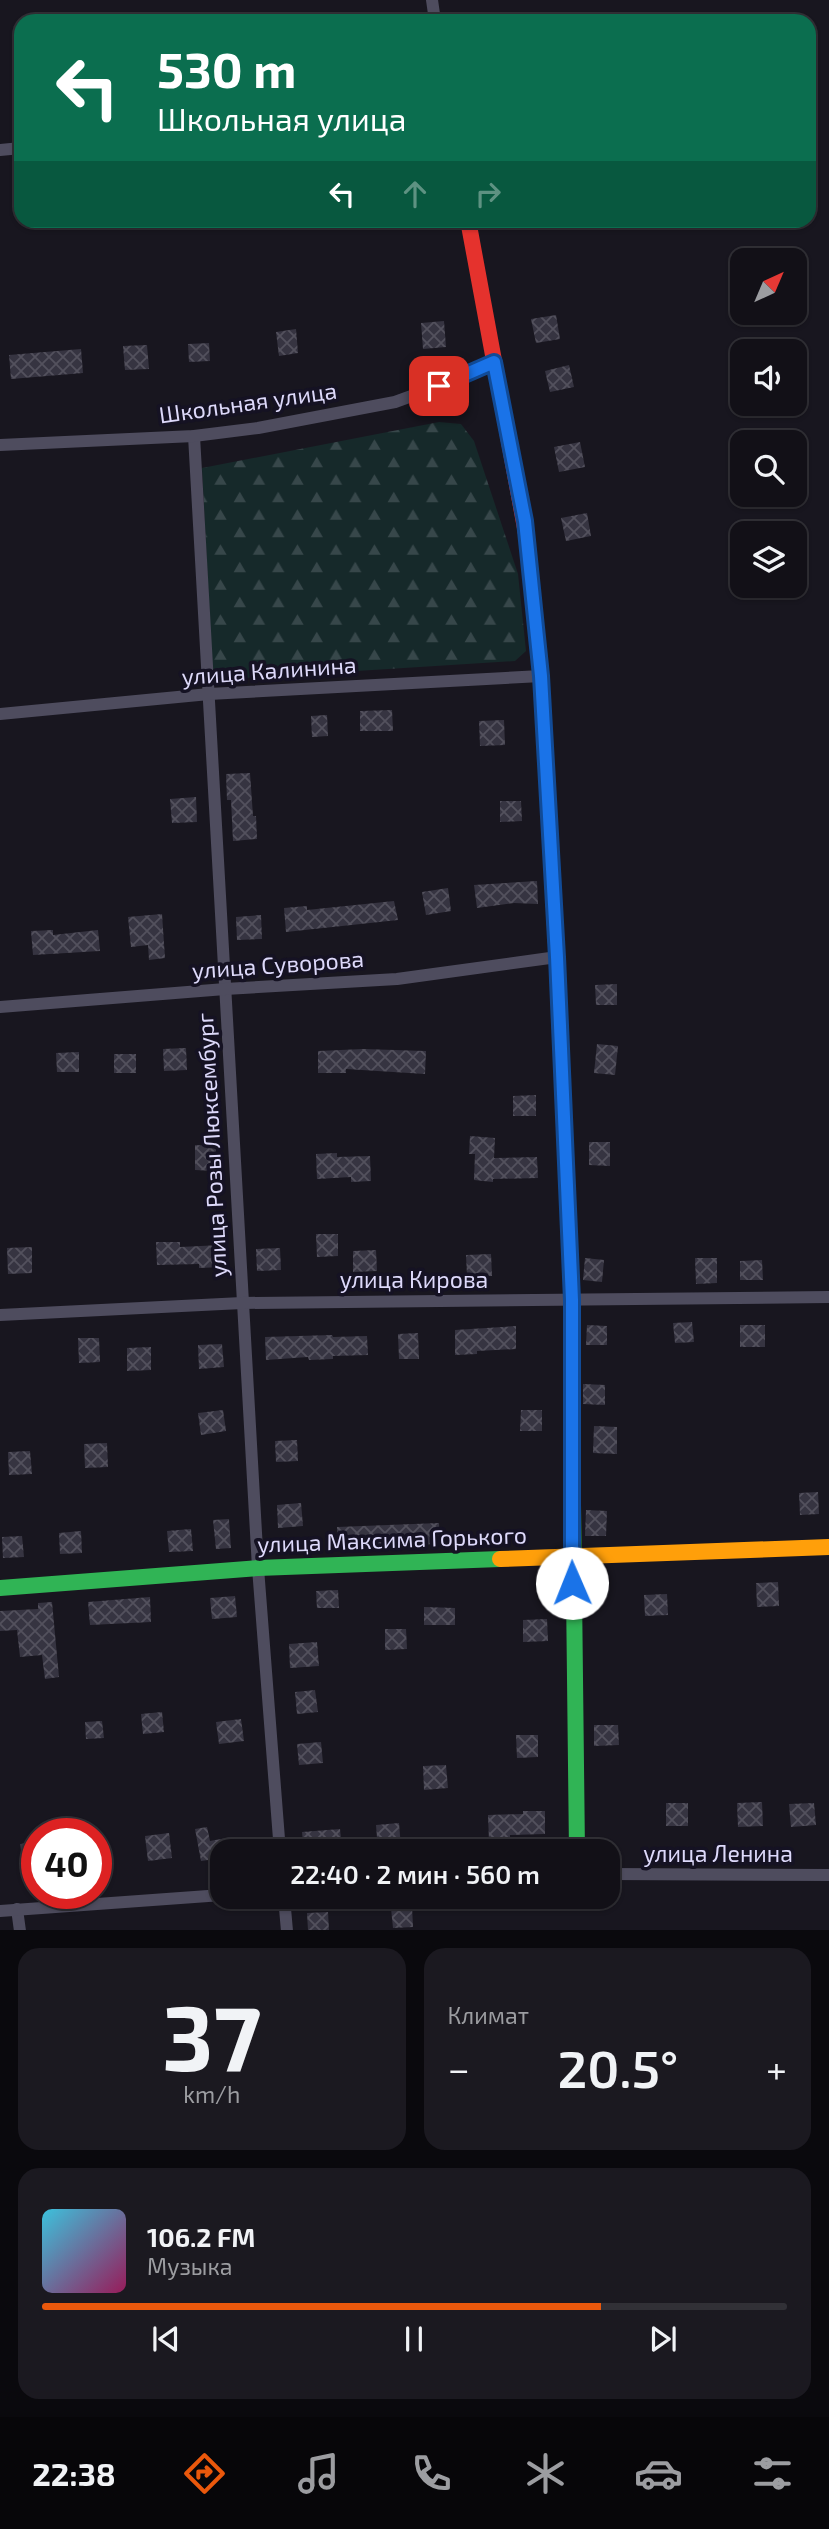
<!DOCTYPE html>
<html lang="ru">
<head>
<meta charset="utf-8">
<style>
	:root { --surface:#121017; --page:#1b1920; --text:#f1f3f6; --muted:#9c9da1; --line:#313036; --accent:#ea580c }
	body { margin:0; font-family:"Exo 2",sans-serif; background:var(--page); color:var(--text); height:100vh; display:flex; flex-direction:column; font-size:26px; white-space:nowrap }
	* { box-sizing:border-box; margin:0 }
	p { font-size:23px; color:var(--muted) }
	.icon { flex:none; width:38px; height:38px; fill:none; stroke:currentColor; stroke-width:2; stroke-linecap:round; stroke-linejoin:round }
	.map { position:relative; height:1930px; overflow:hidden }
	.side { display:flex; flex-direction:column; gap:18px; padding:18px; background:#0a090d; flex:1 }
	.side>* { flex:none }
	.banner { position:absolute; left:14px; top:14px; width:802px; height:214px; border-radius:21px; box-shadow:0 2px 5px #0004,0 0 0 2px var(--line); background:#0b6e4f; color:#fff; overflow:hidden }
	.needle { width:46px; rotate:44deg }
	.fabs { position:absolute; left:730px; top:248px; display:grid; gap:14px }
	.fabs a { display:grid; place-items:center; width:77px; height:77px; border-radius:14px; background:var(--surface); box-shadow:0 2px 5px #0004,0 0 0 2px var(--line); font-size:35px }
	.speed { position:absolute; left:21px; top:1818px; display:flex; gap:14px; font-size:35px; font-weight:700; text-align:center }
	.speed>* { display:grid; place-content:center; width:91px; height:91px; border-radius:50%; background:var(--surface); box-shadow:0 2px 5px #0004,0 0 0 2px var(--line); line-height:1 }
	.speed .limit { border:10px solid #d22; background:#fff; color:#111 }
	.pin { position:absolute; display:grid; place-items:center; width:60px; height:60px; color:#fff; margin:-30px; border-radius:14px; box-shadow:0 4px 10px #0006 }
	.me { position:absolute; width:77px; margin:-38px; rotate:359deg; stroke-linejoin:round; filter:drop-shadow(0 0 5px #0008) }
	.turn { display:flex; align-items:center; gap:24px; height:147px; padding:0 28px; font-size:32px }
	.turn .icon { width:91px; height:91px; stroke-width:2.5 }
	.turn b { display:block; font-size:49px; line-height:60px }
	.lanes { display:flex; align-items:center; height:66px; padding:0 28px; background:#0003; justify-content:center; gap:35px; direction:ltr }
	.lanes .off { opacity:.35 }
	.big { font-size:52px; font-weight:600; line-height:1.1 }
	.side .card { flex:1; display:flex; flex-direction:column; justify-content:center; gap:10px; min-width:0; padding:0 24px; border-radius:21px; background:var(--page) }
	.side .dial { align-items:center; gap:0 }
	.dial b { font-size:91px; line-height:1 }
	.song { display:flex; align-items:center; gap:21px }
	.cover { width:84px; height:84px; border-radius:10px; background:linear-gradient(135deg,hsl(190 70% 55%),hsl(330 70% 35%)) }
	.played { height:7px; border-radius:4px; background:linear-gradient(90deg,var(--accent) 75%,var(--line) 75%) }
	.keys { display:flex; justify-content:space-around; direction:ltr }
	.heat { display:flex; justify-content:space-between; align-items:center; font-size:38px; direction:ltr }
	.side .tiles { flex:1; display:grid; gap:18px; grid-template-columns:1fr 1fr }
	.card:last-child { grid-column:span 2 }
	.trip { position:absolute; left:210px; top:1839px; width:410px; height:70px; border-radius:21px; background:var(--surface); box-shadow:0 2px 5px #0004,0 0 0 2px var(--line); font-weight:600; line-height:70px; text-align:center }
	.menu { display:flex; height:112px; justify-content:space-around; align-items:center; background:#070609; color:var(--muted) }
	.menu .icon { width:49px; height:49px }
	.menu .current { color:var(--accent) }
	.menu b { font-size:32px; color:var(--text) }
	.map>svg:first-child { display:block }
	.forest { fill:url(#forest-firs) }
	.building { fill:url(#building-cross-hatch) }
	.lines { fill:none; stroke-linecap:round; stroke-linejoin:round }
	.street { stroke:#4e4c5e; stroke-width:12 }
	.fast { stroke:#30b455; stroke-width:16 }
	.slow { stroke:#ff9f0a; stroke-width:16 }
	.jam { stroke:#e5322d; stroke-width:16 }
	.route-casing { stroke:#114b97; stroke-width:18 }
	.route { stroke:#1a73e8; stroke-width:12 }
	.labels { text-anchor:middle; stroke-width:7; stroke-linejoin:round; paint-order:stroke }
	.street-label { font-size:23px; fill:#ddd9fa; stroke:#151223 }
</style>
</head>
<body>
<div class="map">
<svg width="829" height="1931" viewBox="0 0 829 1931">
	<defs>
		<pattern id="forest-firs" width="22" height="20" patternUnits="userSpaceOnUse" patternTransform="scale(1.75)"><rect width="22" height="20" fill="#16292a"/><path d="M5 1l3.5 6h-7zM16 11l3.5 6h-7z" fill="#37474a"/></pattern>
		<pattern id="building-cross-hatch" width="8" height="8" patternUnits="userSpaceOnUse" patternTransform="scale(1.75)"><rect width="8" height="8" fill="#363441"/><path d="M0 0l8 8M0 8l8-8" fill="none" stroke="#53515d"/></pattern>
	</defs>
	<rect width="100%" height="100%" fill="#18161f"/>
	<polygon class="forest" points="439,422 461,424 474,441 518,574 526,651 515,661 213,680 202,468"/>
	<g class="building">
		<polygon points="556,315 560,339 536,343 531,319"/>
		<polygon points="444,321 446,347 423,349 421,323"/>
		<polygon points="296,329 298,353 279,356 276,332"/>
		<polygon points="209,343 210,361 189,362 188,344"/>
		<polygon points="147,345 149,369 125,370 123,346"/>
		<polygon points="81,349 83,373 11,379 9,355"/>
		<polygon points="569,365 574,387 550,392 545,371"/>
		<polygon points="580,442 585,467 559,472 554,447"/>
		<polygon points="587,513 591,536 566,541 561,518"/>
		<polygon points="392,710 393,731 360,731 360,711"/>
		<polygon points="327,715 328,736 312,737 311,716"/>
		<polygon points="504,720 505,745 480,746 479,721"/>
		<polygon points="250,773 253,816 256,816 257,839 233,841 231,800 227,800 226,774"/>
		<polygon points="196,797 197,822 172,823 170,799"/>
		<polygon points="500,801 521,801 522,821 500,822"/>
		<polygon points="537,881 538,904 514,903 477,908 474,885"/>
		<polygon points="448,888 451,911 426,915 422,892"/>
		<polygon points="394,901 398,920 286,932 284,908 307,906 307,910"/>
		<polygon points="162,914 165,958 149,960 148,945 131,947 128,917"/>
		<polygon points="261,915 262,939 237,940 236,917"/>
		<polygon points="53,930 53,935 98,930 100,951 33,955 31,931"/>
		<polygon points="617,984 617,1005 596,1005 595,985"/>
		<polygon points="597,1044 618,1046 615,1075 594,1073"/>
		<polygon points="186,1048 187,1070 164,1071 163,1049"/>
		<polygon points="363,1049 426,1051 425,1074 346,1069 346,1073 318,1073 318,1051"/>
		<polygon points="79,1052 79,1072 57,1072 56,1053"/>
		<rect x="114" y="1054" width="22" height="19"/>
		<polygon points="536,1095 536,1116 513,1116 513,1096"/>
		<polygon points="470,1136 495,1138 494,1158 537,1157 538,1178 493,1179 493,1182 474,1180 475,1154 469,1154"/>
		<polygon points="589,1142 610,1142 610,1166 589,1165"/>
		<polygon points="195,1145 216,1146 216,1171 195,1170"/>
		<polygon points="337,1153 337,1157 370,1156 371,1181 351,1182 351,1177 317,1179 316,1154"/>
		<polygon points="316,1234 338,1234 338,1256 317,1257"/>
		<polygon points="156,1242 180,1242 180,1247 221,1245 222,1267 199,1268 199,1264 157,1265"/>
		<polygon points="32,1247 32,1273 8,1274 7,1248"/>
		<polygon points="280,1248 281,1270 257,1271 256,1249"/>
		<polygon points="376,1250 377,1271 353,1272 353,1251"/>
		<polygon points="491,1254 492,1276 467,1276 466,1255"/>
		<polygon points="585,1258 604,1260 602,1282 583,1280"/>
		<polygon points="695,1258 717,1258 717,1283 696,1284"/>
		<polygon points="762,1260 763,1280 740,1280 740,1261"/>
		<polygon points="692,1322 694,1342 675,1343 673,1323"/>
		<polygon points="587,1325 607,1326 607,1345 586,1345"/>
		<rect x="740" y="1325" width="25" height="22"/>
		<polygon points="516,1326 516,1349 477,1351 477,1354 455,1355 455,1330"/>
		<polygon points="418,1333 419,1359 399,1359 398,1334"/>
		<polygon points="332,1335 333,1337 367,1336 368,1355 333,1356 333,1359 309,1360 308,1357 266,1360 265,1337"/>
		<polygon points="78,1338 99,1338 100,1362 79,1363"/>
		<polygon points="222,1344 224,1367 199,1369 198,1345"/>
		<polygon points="151,1347 151,1370 127,1371 127,1348"/>
		<polygon points="583,1384 605,1385 605,1405 583,1404"/>
		<polygon points="223,1410 226,1431 201,1435 198,1413"/>
		<polygon points="521,1410 542,1410 542,1431 520,1431"/>
		<polygon points="594,1426 617,1427 617,1454 593,1453"/>
		<polygon points="297,1440 298,1461 276,1462 275,1441"/>
		<polygon points="107,1443 108,1467 85,1468 84,1444"/>
		<polygon points="30,1451 32,1474 9,1475 8,1452"/>
		<polygon points="818,1492 819,1514 800,1515 799,1493"/>
		<polygon points="301,1503 303,1526 278,1528 277,1505"/>
		<polygon points="586,1510 607,1511 606,1536 585,1536"/>
		<polygon points="229,1519 231,1548 216,1549 213,1520"/>
		<polygon points="439,1523 440,1544 360,1546 360,1549 337,1550 337,1527"/>
		<polygon points="191,1529 193,1551 169,1552 167,1531"/>
		<polygon points="81,1531 82,1553 60,1554 59,1533"/>
		<polygon points="22,1536 24,1557 3,1558 2,1537"/>
		<polygon points="778,1582 779,1606 757,1607 756,1583"/>
		<polygon points="338,1590 339,1608 317,1608 316,1591"/>
		<polygon points="667,1594 668,1615 645,1616 644,1595"/>
		<polygon points="235,1596 237,1617 212,1619 210,1598"/>
		<polygon points="150,1597 151,1622 90,1625 88,1602"/>
		<polygon points="52,1602 59,1677 45,1679 42,1655 20,1657 17,1630 0,1631 0,1611 38,1609 38,1603"/>
		<polygon points="424,1607 455,1608 455,1625 424,1625"/>
		<polygon points="547,1619 548,1641 523,1642 523,1620"/>
		<polygon points="385,1629 406,1629 407,1649 385,1650"/>
		<polygon points="317,1642 319,1666 290,1668 289,1644"/>
		<polygon points="315,1690 318,1712 297,1714 295,1692"/>
		<polygon points="162,1712 164,1732 143,1734 141,1714"/>
		<polygon points="241,1719 244,1741 219,1744 216,1722"/>
		<polygon points="102,1721 104,1738 86,1739 85,1722"/>
		<polygon points="594,1725 618,1725 619,1745 594,1746"/>
		<polygon points="516,1735 538,1735 538,1757 517,1758"/>
		<polygon points="321,1742 323,1763 299,1765 297,1744"/>
		<polygon points="446,1765 448,1788 424,1790 423,1766"/>
		<polygon points="762,1802 763,1826 738,1827 737,1803"/>
		<rect x="666" y="1803" width="22" height="23"/>
		<polygon points="814,1803 816,1825 791,1827 789,1804"/>
		<polygon points="523,1811 545,1811 545,1834 510,1835 510,1841 489,1841 488,1815 523,1814"/>
		<polygon points="399,1823 401,1848 378,1850 376,1825"/>
		<polygon points="207,1827 210,1841 232,1837 234,1852 222,1852 222,1858 201,1861 195,1829"/>
		<polygon points="340,1829 342,1849 304,1852 302,1832"/>
		<polygon points="169,1833 172,1858 148,1861 145,1836"/>
		<polygon points="37,1842 37,1867 24,1869 20,1844"/>
		<polygon points="412,1906 413,1927 393,1928 391,1908"/>
		<polygon points="328,1912 329,1930 308,1930 307,1913"/>
	</g>
	<g class="lines">
		<g class="street">
			<polyline points="432,0 435,21"/>
			<polyline points="0,150 21,148"/>
			<polyline points="194,436 258,1568 280,1852"/>
			<polyline points="0,445 194,436 258,428 395,402 439,386 494,362"/>
			<polyline points="0,714 209,694 541,676"/>
			<polyline points="0,1007 225,989 397,979 557,957"/>
			<polyline points="0,1315 242,1303 829,1297"/>
			<polyline points="607,1874 829,1875"/>
			<polyline points="284,1897 287,1931"/>
			<polyline points="17,1909 20,1931"/>
			<polyline points="0,1911 222,1895"/>
		</g>
		<g class="fast">
			<polyline points="572,1417 577,1852"/>
			<polyline points="0,1588 258,1568 500,1559"/>
		</g>
		<g class="slow">
			<polyline points="527,539 541,676 557,962"/>
			<polyline points="500,1559 829,1547"/>
		</g>
		<g class="jam">
			<polyline points="468,220 527,539"/>
			<polyline points="557,962 572,1300 572,1417"/>
		</g>
	</g>
	<g class="lines">
		<g class="route-casing">
			<polyline id="route" points="439,386 494,362 525,521 541,676 557,957 572,1300 572,1583"/>
		</g>
		<use href="#route" class="route"/>
	</g>
	<g class="labels">
		<g class="street-label">
			<text transform="translate(248 403) rotate(-8)" y="8">Школьная улица</text>
			<text transform="translate(269 671) rotate(-4)" y="8">улица Калинина</text>
			<text transform="translate(278 965) rotate(-4)" y="8">улица Суворова</text>
			<text transform="translate(212 1145) rotate(-93)" y="8">улица Розы Люксембург</text>
			<text x="414" y="1288">улица Кирова</text>
			<text transform="translate(392 1540) rotate(-2)" y="8">улица Максима Горького</text>
			<text x="718" y="1862">улица Ленина</text>
		</g>
	</g>
</svg>
<div class="fabs">
<a><svg class="needle" viewBox="-14 -14 28 28"><path d="M0-13l5 13h-10z" fill="#e53935"/><path d="M0 13l5-13h-10z" fill="#9c9da1"/></svg></a>
<a><svg class="icon" aria-label="sound" viewBox="0 0 24 24"><path d="M4 9h4l5-4v14l-5-4H4zM17 9q2 3 0 6"/></svg></a>
<a><svg class="icon" aria-label="search" viewBox="0 0 24 24"><circle cx="10" cy="10" r="6"/><path d="M15 15l6 6"/></svg></a>
<a><svg class="icon" aria-label="layers" viewBox="0 0 24 24"><path d="M12 4l9 5-9 5-9-5zM3 14l9 5 9-5"/></svg></a>
</div>
<div class="speed"><div class="limit">40</div></div>
<div class="pin" style="left:439px;top:386px;background:#d93025"><svg class="icon" aria-label="arrive" viewBox="0 0 24 24"><path d="M6 21V4h12l-3 4 3 4H6"/></svg></div>
<svg class="me" style="left:572px;top:1583px" viewBox="-20 -20 40 40"><circle r="19" fill="#fff"/><path d="M0-13L10 11 0 6-10 11z" fill="#1a73e8"/></svg>
<div class="trip">22:40 · 2 мин · 560 m</div>
<div class="banner">
<div class="turn"><svg class="icon" aria-label="left" viewBox="0 0 24 24"><path d="M17 20v-9H6M10 6l-5 5 5 5"/></svg><div><b>530 m</b>Школьная улица</div></div>
<div class="lanes"><svg class="icon" aria-label="left" viewBox="0 0 24 24"><path d="M17 20v-9H6M10 6l-5 5 5 5"/></svg><svg class="icon off" aria-label="ahead" viewBox="0 0 24 24"><path d="M12 20V5M6 11l6-6 6 6"/></svg><svg class="icon off" aria-label="right" viewBox="0 0 24 24"><path d="M7 20v-9h11M14 6l5 5-5 5"/></svg></div>
</div>
</div>
<section class="side">
<div class="tiles">
<div class="card dial"><b>37</b><p>km/h</p></div>
<div class="card"><p>Климат</p>
<div class="heat"><a>−</a><b class="big">20.5°</b><a>+</a></div>
</div>
<div class="card">
<div class="song"><i class="cover"></i><div><b>106.2 FM</b><p>Музыка</p></div></div>
<div class="played"></div>
<div class="keys"><svg class="icon" aria-label="previous" viewBox="0 0 24 24"><path d="M18 5L8 12l10 7zM5 5v14"/></svg><svg class="icon" aria-label="pause" viewBox="0 0 24 24"><path d="M8 5v14M16 5v14"/></svg><svg class="icon" aria-label="next" viewBox="0 0 24 24"><path d="M6 5l10 7-10 7zM19 5v14"/></svg></div>
</div>
</div>
</section>
<nav class="menu">
<b>22:38</b>
<svg class="icon current" aria-label="directions" viewBox="0 0 24 24"><path d="M12 3l9 9-9 9-9-9zM9 14v-3h6M13 9l2 2-2 2"/></svg>
<svg class="icon" aria-label="music" viewBox="0 0 24 24"><path d="M9 18V5l10-2v13"/><circle cx="6" cy="18" r="3"/><circle cx="16" cy="16" r="3"/></svg>
<svg class="icon" aria-label="phone" viewBox="0 0 24 24"><path d="M5 4h4l2 5-3 2q2 4 5 5l2-3 5 2v4C11 20 4 13 5 4z"/></svg>
<svg class="icon" aria-label="climate" viewBox="0 0 24 24"><path d="M12 3v18M4 7l16 10M4 17L20 7"/></svg>
<svg class="icon" aria-label="car" viewBox="0 0 24 24"><path d="M5 17H2v-5l4-1 3-4h7l3 4 3 1v5h-3M9 17h6M6 11h13"/><circle cx="7" cy="17" r="2"/><circle cx="17" cy="17" r="2"/></svg>
<svg class="icon" aria-label="filters" viewBox="0 0 24 24"><path d="M4 7h16M4 17h16"/><circle cx="9" cy="7" r="2"/><circle cx="15" cy="17" r="2"/></svg>
</nav>
</body>
</html>
